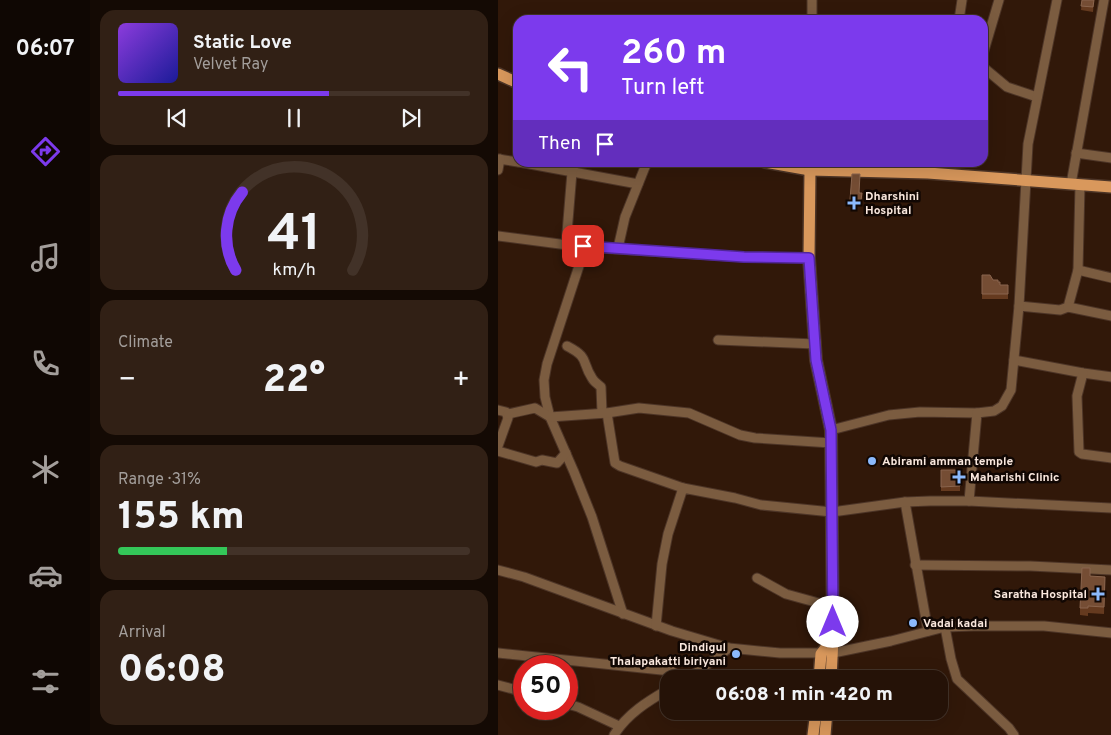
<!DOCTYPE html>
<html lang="en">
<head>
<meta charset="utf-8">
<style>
	:root { --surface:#251207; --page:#312015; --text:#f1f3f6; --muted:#a39e9b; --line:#423228; --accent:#7c3aed }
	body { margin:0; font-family:Overpass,sans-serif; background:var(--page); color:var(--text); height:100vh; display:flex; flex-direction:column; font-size:19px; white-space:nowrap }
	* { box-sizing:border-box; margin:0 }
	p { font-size:16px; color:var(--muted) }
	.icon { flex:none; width:28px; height:28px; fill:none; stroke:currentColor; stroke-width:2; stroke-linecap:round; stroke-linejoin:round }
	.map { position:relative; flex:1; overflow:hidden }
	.side { display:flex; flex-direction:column; gap:10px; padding:10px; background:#140a04; width:408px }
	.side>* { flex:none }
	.hud { position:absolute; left:15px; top:15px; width:475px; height:152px; border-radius:15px; box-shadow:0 5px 20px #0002,0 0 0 1px var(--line); background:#7c3aed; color:#fff; overflow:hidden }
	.speed { position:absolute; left:15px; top:655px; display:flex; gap:10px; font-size:25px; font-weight:700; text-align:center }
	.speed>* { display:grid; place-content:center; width:65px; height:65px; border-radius:50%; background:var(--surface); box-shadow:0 5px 20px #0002,0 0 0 1px var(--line); line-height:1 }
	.speed .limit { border:8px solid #d22; background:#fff; color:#111 }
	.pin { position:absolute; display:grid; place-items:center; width:42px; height:42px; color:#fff; margin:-21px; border-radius:10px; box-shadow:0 2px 8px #0006 }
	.me { position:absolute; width:55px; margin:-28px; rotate:0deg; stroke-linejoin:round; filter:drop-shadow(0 0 4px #0008) }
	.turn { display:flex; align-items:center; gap:18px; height:105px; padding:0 25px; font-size:22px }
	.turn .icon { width:65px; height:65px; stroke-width:2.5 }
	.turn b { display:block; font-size:35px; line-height:42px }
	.then { display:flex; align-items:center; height:48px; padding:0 25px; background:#0003; gap:10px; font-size:19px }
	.big { font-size:38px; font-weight:800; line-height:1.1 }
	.side .widget { flex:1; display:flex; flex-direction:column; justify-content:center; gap:8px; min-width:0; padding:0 18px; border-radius:15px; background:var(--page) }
	.side .dial { align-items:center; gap:0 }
	.dial svg { height:130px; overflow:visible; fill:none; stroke:var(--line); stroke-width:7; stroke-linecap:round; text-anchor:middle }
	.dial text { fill:var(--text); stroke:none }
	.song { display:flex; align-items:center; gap:15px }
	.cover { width:60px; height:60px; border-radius:8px; background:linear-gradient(135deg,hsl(270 70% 55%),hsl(240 70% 35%)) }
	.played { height:5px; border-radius:2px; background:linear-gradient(90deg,var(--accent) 60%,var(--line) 60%) }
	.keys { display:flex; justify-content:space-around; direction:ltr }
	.heat { display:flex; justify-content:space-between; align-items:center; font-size:28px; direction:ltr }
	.charge { height:8px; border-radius:4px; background:linear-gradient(90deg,#34c759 31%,var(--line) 0) }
	.trip { position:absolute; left:162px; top:670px; width:288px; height:50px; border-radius:15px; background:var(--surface); box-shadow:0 5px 20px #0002,0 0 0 1px var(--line); font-weight:800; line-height:50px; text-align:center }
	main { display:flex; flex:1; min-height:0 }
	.menu { display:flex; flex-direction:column; width:90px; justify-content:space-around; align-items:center; background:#0f0703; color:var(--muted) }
	.menu .icon { width:35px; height:35px }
	.menu .selected { color:var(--accent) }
	.menu b { font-size:22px; color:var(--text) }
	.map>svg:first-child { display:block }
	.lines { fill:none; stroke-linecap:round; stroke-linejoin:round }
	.minor-casing { stroke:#4d3527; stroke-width:11 }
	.major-casing { stroke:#4d3527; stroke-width:14 }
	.minor { stroke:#7b5c40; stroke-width:9 }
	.major { stroke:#d9985c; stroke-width:11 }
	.wall { fill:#653a1f }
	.building { fill:#754d34; stroke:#8a654e }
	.route-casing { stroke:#51269a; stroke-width:12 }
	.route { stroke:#7c3aed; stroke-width:9 }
	.poi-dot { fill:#8bb9fc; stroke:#110703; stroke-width:2 }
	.labels { text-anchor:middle; stroke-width:5; stroke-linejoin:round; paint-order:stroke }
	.poi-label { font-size:12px; font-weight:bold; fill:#fae8de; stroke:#110703; text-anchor:start }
</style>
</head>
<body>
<main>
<nav class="menu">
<b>06:07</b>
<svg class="icon selected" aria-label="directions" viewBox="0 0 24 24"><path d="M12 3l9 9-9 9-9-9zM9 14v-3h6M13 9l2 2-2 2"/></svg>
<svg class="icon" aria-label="music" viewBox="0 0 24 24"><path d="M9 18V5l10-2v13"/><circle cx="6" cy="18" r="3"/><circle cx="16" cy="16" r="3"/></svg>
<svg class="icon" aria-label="phone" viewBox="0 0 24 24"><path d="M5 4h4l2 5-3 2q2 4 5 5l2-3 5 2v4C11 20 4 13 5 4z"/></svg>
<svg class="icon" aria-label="climate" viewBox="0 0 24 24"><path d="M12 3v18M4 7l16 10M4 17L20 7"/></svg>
<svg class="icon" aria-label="car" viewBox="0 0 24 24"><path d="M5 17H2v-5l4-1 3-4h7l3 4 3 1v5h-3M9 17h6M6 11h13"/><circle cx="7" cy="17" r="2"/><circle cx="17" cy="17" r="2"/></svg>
<svg class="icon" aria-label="filters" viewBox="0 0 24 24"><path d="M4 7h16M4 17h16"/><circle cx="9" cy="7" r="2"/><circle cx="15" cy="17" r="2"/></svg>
</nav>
<section class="side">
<div class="widget">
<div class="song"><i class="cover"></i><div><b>Static Love</b><p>Velvet Ray</p></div></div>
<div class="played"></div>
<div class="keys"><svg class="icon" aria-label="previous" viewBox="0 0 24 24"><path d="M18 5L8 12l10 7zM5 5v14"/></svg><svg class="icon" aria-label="pause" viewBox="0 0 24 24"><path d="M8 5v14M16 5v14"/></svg><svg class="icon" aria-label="next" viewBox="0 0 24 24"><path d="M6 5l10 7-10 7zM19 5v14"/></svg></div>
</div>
<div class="widget dial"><svg viewBox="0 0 100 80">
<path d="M14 69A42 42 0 1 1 86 69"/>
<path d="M14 69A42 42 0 0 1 18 21" stroke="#7c3aed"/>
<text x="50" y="56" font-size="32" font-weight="700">41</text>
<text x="50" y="72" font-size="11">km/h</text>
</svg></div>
<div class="widget"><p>Climate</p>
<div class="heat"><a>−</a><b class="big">22°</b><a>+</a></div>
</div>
<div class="widget"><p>Range · 31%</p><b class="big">155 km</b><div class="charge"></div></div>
<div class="widget"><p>Arrival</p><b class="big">06:08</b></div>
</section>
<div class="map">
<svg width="614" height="735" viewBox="0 0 614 735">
	<rect width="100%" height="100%" fill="#311809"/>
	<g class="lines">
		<g class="minor-casing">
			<g id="minor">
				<polyline points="314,20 314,0"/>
				<polyline points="461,20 464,0"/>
				<polyline points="485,54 501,0"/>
				<polyline points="485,67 509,87 539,97"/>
				<polyline points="578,153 614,158"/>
				<polyline points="0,159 20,162"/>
				<polyline points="21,162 140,184"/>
				<polyline points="0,170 2,159"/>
				<polyline points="430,173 431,162"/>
				<polyline points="573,184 606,0"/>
				<polyline points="0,236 85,247 246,257 311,258"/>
				<polyline points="68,245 74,172 77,162"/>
				<polyline points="85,247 81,266 49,364 46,380 47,397 52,417 76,472 94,517 125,614"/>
				<polyline points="120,248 127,217 149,162"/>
				<polyline points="580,270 614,278"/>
				<polyline points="521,306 562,310 570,307 580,270 582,185"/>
				<polyline points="570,307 614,316"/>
				<polyline points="220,340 317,344"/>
				<path d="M69 346C92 358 83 361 94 378 96 382 100 384 103 387L104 413"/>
				<polyline points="516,360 585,373 614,377"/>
				<polyline points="585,373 579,396 581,452 584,454 614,458"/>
				<polyline points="0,410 8,412 10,418 0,446"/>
				<polyline points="109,413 117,463 122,466 185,488"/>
				<polyline points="10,414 37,408 52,417 109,413 141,408 191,413 242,435 257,438 333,443"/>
				<polyline points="333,430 391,415 422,412 479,413"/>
				<polyline points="0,451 38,462 44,460 59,463 68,453"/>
				<polyline points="471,501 479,413 496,411 504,406 513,390 521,306 530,144 559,0"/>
				<polyline points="407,502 430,631"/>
				<polyline points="417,565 532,566 614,570"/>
				<polyline points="0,570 26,577 174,631 231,648 282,653 335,653 393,641 447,627 475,626 546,626 614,633"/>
				<polyline points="259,578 288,594 335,607"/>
				<polyline points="158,626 164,564 170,534 185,488 237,498 263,505 334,512 407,502 432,501 471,501 614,508"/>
				<polyline points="447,627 453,659 459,679 511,728 516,735"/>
				<polyline points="0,653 173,671 185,679"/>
				<polyline points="190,679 231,648"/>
				<polyline points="0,685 26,692"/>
				<polyline points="69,704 80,707 121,726"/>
				<path d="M116 735C129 714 150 701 171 689"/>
			</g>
		</g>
		<g class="major-casing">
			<g id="major">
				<polyline points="0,74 20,83"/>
				<polyline points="267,162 312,170 430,173 614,187"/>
				<polyline points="312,170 311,258 318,360 333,430 335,638 323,654 321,679"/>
				<polyline points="333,679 335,638"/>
				<polyline points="315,735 318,711"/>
				<polyline points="327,735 329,711"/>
			</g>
		</g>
		<use href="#minor" class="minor"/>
		<use href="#major" class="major"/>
	</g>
	<g class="wall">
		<polygon points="584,0 596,0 595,12 583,10"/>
		<polygon points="354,174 362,193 364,193 363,205 352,205"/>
		<polygon points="484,275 500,282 502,285 510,285 510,299 484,299"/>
		<rect x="443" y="470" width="19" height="21"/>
		<polygon points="592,576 607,577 606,614 590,613 590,616 582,615 582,608"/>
	</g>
	<g class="building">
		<polygon points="584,0 596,0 595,7 583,6"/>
		<polygon points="354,174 362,174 361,193 364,193 363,200 352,200"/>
		<polygon points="484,275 492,275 495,280 500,280 500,282 502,282 502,285 510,285 510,294 484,294"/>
		<polygon points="443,470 462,470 462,486 443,487"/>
		<polygon points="584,568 592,568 592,576 607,577 606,607 590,606 590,608 582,608"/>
	</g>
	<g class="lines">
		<g class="route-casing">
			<polyline id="route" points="85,246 246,257 311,258 318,360 333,430 335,622"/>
		</g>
		<use href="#route" class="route"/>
	</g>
	<g class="poi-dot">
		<path d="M353.5 195.5h5v5h5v5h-5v5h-5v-5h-5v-5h5z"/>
		<circle cx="374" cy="461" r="5"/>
		<path d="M458.5 469.5h5v5h5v5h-5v5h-5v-5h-5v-5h5z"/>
		<path d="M597.5 586.5h5v5h5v5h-5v5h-5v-5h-5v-5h5z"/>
		<circle cx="415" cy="623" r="5"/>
		<circle cx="238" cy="654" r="5"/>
	</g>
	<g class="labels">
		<g class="poi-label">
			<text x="367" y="200">Dharshini<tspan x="367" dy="14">Hospital</tspan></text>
			<text x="384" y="465">Abirami amman temple</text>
			<text x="472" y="481">Maharishi Clinic</text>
			<text x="589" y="598" text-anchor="end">Saratha Hospital</text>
			<text x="425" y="627">Vadai kadai</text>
			<text x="228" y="651" text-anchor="end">Dindigul<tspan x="228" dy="14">Thalapakatti biriyani</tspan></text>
		</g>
	</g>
</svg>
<div class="speed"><div class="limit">50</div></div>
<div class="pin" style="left:85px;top:246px;background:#d93025"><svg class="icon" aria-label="arrive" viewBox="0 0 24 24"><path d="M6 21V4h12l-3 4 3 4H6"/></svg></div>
<svg class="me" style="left:335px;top:622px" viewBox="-20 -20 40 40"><circle r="19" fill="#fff"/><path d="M0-13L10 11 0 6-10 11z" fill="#7c3aed"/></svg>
<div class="trip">06:08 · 1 min · 420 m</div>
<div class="hud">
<div class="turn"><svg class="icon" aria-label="left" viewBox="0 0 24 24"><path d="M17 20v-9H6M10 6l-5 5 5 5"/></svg><div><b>260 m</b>Turn left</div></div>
<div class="then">Then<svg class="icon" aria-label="arrive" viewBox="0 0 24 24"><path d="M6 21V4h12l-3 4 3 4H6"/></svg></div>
</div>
</div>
</main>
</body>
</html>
